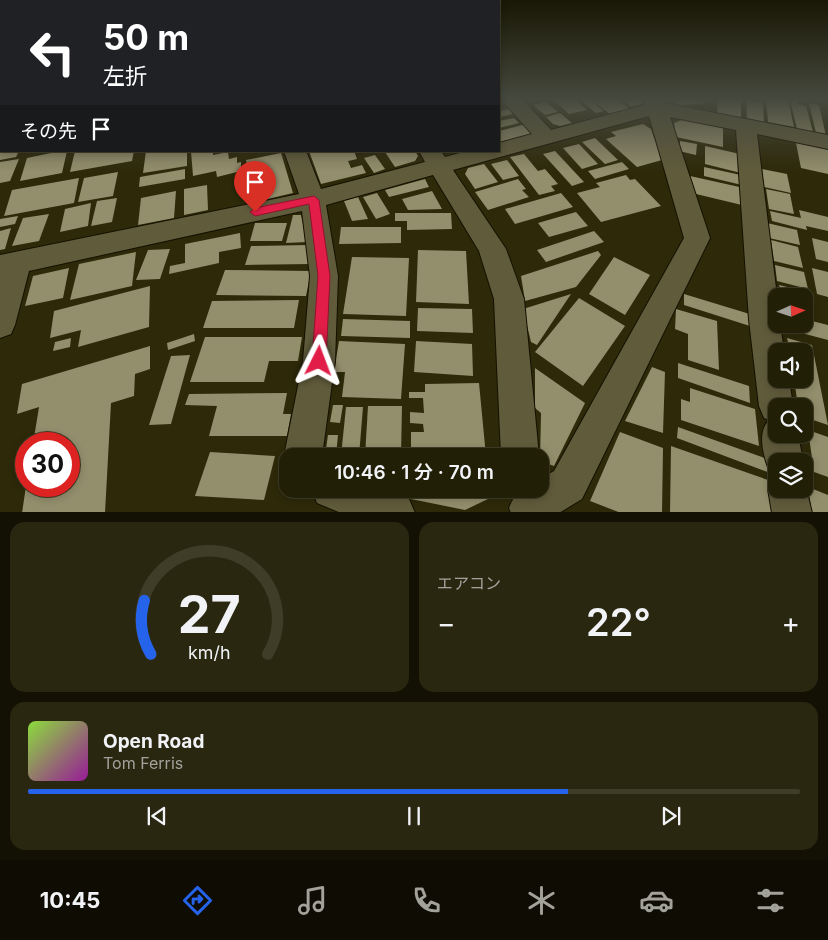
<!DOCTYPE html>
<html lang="ja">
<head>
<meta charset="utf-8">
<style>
	:root { --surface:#221f07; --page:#2a2711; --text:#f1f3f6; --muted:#a2a29b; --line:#3f3d28; --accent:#2563eb }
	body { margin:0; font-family:Inter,"Noto Sans JP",sans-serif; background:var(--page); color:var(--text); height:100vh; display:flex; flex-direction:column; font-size:19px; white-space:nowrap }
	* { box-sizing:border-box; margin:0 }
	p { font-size:16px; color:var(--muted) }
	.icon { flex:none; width:28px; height:28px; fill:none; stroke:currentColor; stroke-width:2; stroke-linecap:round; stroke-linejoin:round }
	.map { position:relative; height:512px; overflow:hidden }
	.details { display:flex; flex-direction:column; gap:10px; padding:10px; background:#131104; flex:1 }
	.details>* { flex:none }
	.hud { position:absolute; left:0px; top:0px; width:500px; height:152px; box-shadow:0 2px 8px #0003,0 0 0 1px var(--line); background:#202124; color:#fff; overflow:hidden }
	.needle { width:32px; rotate:87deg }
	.buttons { position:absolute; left:768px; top:288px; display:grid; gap:10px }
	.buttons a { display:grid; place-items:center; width:45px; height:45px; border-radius:10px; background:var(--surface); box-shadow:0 2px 8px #0003,0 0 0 1px var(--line); font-size:25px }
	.speed { position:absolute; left:15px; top:432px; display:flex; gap:10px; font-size:25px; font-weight:700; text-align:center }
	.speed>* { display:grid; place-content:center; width:65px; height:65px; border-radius:50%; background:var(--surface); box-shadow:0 2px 8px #0003,0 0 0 1px var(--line); line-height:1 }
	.speed .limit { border:8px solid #d22; background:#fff; color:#111 }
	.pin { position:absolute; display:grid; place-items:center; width:42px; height:42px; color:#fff; margin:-51px -21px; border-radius:50% 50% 50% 0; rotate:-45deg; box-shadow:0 0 5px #0007 }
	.pin .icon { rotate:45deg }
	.me { position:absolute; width:55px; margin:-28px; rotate:3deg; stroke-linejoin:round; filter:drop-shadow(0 0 4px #0008) }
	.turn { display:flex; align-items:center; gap:18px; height:105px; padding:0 20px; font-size:22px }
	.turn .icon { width:65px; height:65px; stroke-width:2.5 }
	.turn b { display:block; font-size:35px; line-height:42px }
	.then { display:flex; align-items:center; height:48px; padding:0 20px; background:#0003; gap:10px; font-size:19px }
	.big { font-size:38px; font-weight:600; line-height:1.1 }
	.details .widget { flex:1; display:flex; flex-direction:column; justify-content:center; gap:8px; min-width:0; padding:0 18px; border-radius:15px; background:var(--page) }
	.details .dial { align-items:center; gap:0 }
	.dial svg { height:130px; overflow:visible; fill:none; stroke:var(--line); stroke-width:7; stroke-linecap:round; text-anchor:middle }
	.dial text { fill:var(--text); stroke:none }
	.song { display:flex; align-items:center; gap:15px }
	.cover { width:60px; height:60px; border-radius:8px; background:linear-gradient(135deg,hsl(90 70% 55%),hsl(300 70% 35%)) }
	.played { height:5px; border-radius:2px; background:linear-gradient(90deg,var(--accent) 70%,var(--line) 70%) }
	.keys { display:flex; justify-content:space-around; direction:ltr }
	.heat { display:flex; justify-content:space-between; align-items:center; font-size:28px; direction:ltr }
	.details .tiles { flex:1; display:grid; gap:10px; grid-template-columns:1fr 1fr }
	.widget:last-child { grid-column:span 2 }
	.trip { position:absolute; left:279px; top:448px; width:270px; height:50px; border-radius:15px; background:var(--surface); box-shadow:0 2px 8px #0003,0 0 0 1px var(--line); font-weight:600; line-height:50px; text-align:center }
	.dock { display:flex; height:80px; justify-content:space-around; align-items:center; background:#0e0c03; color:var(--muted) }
	.dock .icon { width:35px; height:35px }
	.dock .on { color:var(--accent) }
	.dock b { font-size:22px; color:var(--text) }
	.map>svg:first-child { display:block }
	.building { fill:#938e6c }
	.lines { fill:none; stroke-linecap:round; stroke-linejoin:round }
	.minor-casing { stroke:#151100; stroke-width:2 }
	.minor { fill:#605b3b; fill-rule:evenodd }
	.route { fill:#e11d48; stroke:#92132f }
</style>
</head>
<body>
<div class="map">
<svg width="828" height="513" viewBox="0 0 828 513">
	<rect width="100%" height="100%" fill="#2d2909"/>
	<g class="building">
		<polygon points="554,100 576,100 587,110 569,114"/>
		<polygon points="580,100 590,100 604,111 596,113"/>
		<polygon points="592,100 618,100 630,109 610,114"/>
		<polygon points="622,100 642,100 644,103 631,107"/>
		<polygon points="674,100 701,100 704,104 678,105"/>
		<polygon points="718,100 741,100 741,117 717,114"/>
		<polygon points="746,100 763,102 764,122 747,118"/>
		<polygon points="766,100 788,100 794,127 768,122"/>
		<polygon points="790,100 797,100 797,104 806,106 813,132 797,129"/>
		<polygon points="546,102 558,112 545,115 533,105"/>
		<polygon points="809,103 819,105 826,136 816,133"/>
		<polygon points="509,109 513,114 499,117 499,111"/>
		<polygon points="560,113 572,123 560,126 553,124 546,117"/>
		<polygon points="514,118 519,123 499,128 499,121"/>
		<polygon points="684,119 723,128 723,147 676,137 674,123"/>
		<polygon points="526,124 531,130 530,134 499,142 499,131"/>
		<polygon points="643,124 651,129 662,160 637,167 606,139 616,136 611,132"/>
		<polygon points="595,138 618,160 605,164 582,142"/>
		<polygon points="680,141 697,144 696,155 679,151"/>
		<polygon points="796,143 828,149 828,174 801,168"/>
		<polygon points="579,144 598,164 582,169 563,148"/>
		<polygon points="705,146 740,154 741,173 705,164"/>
		<polygon points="0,151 19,151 16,157 0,160"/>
		<polygon points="61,151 67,151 62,173 20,181 27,158"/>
		<polygon points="75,151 134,151 132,161 70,172"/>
		<polygon points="146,151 187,151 187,166 143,173"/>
		<polygon points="191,151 213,151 213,155 228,152 229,159 237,157 237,163 241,162 241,171 217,177 216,171 193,176"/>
		<polygon points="309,151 354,151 357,159 348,161 351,168 362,165 366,173 321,184"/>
		<polygon points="415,151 418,156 415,161 395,167 385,152"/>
		<polygon points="555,151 584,182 572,186 543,154"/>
		<polygon points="281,153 293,193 255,202 246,160"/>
		<polygon points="524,154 538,171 545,169 558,184 551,186 555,191 539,195 510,157"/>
		<polygon points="375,155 385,169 374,173 364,158"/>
		<polygon points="19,159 10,181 0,183 0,162"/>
		<polygon points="507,160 519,176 503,180 491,164"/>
		<polygon points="622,162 629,169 595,179 588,171"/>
		<polygon points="484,164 498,182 475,189 465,174 468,168"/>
		<polygon points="704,167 741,175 742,185 704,176"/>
		<polygon points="185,169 185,179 139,187 140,177"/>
		<polygon points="762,169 787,174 791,193 764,187"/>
		<polygon points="118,172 113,196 78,202 84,178"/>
		<polygon points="626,175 630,180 635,179 661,206 601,222 577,193 600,187 596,183"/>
		<polygon points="690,176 744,188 746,206 696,194"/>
		<polygon points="79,178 74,203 4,216 12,190"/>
		<polygon points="425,179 429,187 389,197 385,190"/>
		<polygon points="518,179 526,189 522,190 529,197 488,210 475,192"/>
		<polygon points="207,185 208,210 184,215 184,189"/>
		<polygon points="766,189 790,194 794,214 769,209"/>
		<polygon points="176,191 174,218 138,225 141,198"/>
		<polygon points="432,191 442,209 408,210 402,199"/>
		<polygon points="377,193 390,214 376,219 363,197"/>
		<polygon points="561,193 573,207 515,224 505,209"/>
		<polygon points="358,197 368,219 352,221 344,201"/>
		<polygon points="117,198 112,222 91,226 97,201"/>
		<polygon points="91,203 88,226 60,232 65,209"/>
		<polygon points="799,210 828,217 828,231 806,226 807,230 772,221 770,211 801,218"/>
		<polygon points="576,212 588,226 549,237 538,223"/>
		<polygon points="395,213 451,213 452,229 407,230 407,221 395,221"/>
		<polygon points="49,214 39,241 12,246 23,218"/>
		<polygon points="293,215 301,215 307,242 286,243"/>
		<polygon points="18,216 15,224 0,227 0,219"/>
		<polygon points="255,223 287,223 282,241 250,241"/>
		<polygon points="767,223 797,230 800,245 769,238"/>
		<polygon points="341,227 401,227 401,243 339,244"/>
		<polygon points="11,228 5,249 0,250 0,231"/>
		<polygon points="594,231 604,242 546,262 537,250"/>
		<polygon points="240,233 241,248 219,252 219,263 169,274 170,266 185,263 185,244"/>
		<polygon points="812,238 828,242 828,262 816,259"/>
		<polygon points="771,240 798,247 803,268 774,261"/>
		<polygon points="308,245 312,264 245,265 251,246"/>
		<polygon points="170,249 160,279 136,280 148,250"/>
		<polygon points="418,250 466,251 469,304 416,302"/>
		<polygon points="598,251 601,255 576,287 525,301 521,276"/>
		<polygon points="136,252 132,286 70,300 79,264"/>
		<polygon points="352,257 409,258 406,316 343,314"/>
		<polygon points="614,257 650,275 625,315 589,294"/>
		<polygon points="775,265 804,272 808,289 777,281"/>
		<polygon points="69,268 63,298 25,306 33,276"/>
		<polygon points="812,268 828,272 828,297 817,294"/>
		<polygon points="225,270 311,271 306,296 216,295"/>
		<polygon points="779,285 808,292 810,299 781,292"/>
		<polygon points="150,286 149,327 78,347 81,330 50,338 54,311"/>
		<polygon points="571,294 537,345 531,342 523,309"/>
		<polygon points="684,294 753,315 753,327 684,305"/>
		<polygon points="579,298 625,326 583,386 535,352"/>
		<polygon points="299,300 294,328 203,328 212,301"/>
		<polygon points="418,308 472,309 473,333 417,331"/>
		<polygon points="676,309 717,321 719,370 688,360 688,334 675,329"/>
		<polygon points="343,319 410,321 410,338 341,336"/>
		<polygon points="804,319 828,325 828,340 790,330 789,324 804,324"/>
		<polygon points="194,334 195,341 168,350 167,343"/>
		<polygon points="205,337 302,337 298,361 269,361 264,382 190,382"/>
		<polygon points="71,338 70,347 53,351 55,342"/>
		<polygon points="787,338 812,345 828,425 804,417 804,406 798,406 794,379 804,379 804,351 790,351"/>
		<polygon points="339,341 405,344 401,399 342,397 345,372 334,372"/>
		<polygon points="416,341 472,344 473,376 414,372"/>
		<polygon points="150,346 150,369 135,374 134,396 111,403 105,513 22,513 26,486 69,486 69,444 33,444 39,407 17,414 22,384"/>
		<polygon points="190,355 171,424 149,425 171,356"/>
		<polygon points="678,363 749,386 750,403 678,378"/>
		<polygon points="652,367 665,372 663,433 625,421"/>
		<polygon points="535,368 585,403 554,466 540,461 541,413 535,408"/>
		<polygon points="479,383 486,456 422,456 422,449 411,449 411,432 424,432 423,424 410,423 410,412 424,413 423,398 409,398 409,392 425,392 425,384"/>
		<polygon points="690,388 755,409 759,446 681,420 681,399 690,402"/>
		<polygon points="287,393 283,414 291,414 287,436 209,436 217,406 185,405 189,394"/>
		<polygon points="333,405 343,405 340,423 330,422"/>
		<polygon points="368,406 402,406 401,456 365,456"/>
		<polygon points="346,407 363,407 359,456 341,456"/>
		<polygon points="678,427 770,460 770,473 677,438"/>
		<polygon points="808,430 828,437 828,477 814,472"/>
		<polygon points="620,432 663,448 662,513 621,513 590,501"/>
		<polygon points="328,435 338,435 336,456 325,456"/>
		<polygon points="671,446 768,480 772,513 670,513"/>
		<polygon points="210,452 275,456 264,500 195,496"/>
		<polygon points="808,487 828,495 828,513 812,513"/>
		<polygon points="406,489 487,489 488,499 465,510 406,498"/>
	</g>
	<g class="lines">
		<g class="minor-casing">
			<g id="minor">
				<path d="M502 100H523L551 130 645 105 642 100H662L664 103 828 135V149L757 134 777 296 776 324H780L784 351H776V379H789L793 406H776V434H798L803 461H776V489H804V480L812 513H772L768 489 774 476 771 474C764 459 756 433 769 420L764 418 759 406 749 320 736 130 670 117 710 238 582 499 559 513H511L509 508C517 489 520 489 540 489V479L554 471 684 238 649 116 453 170 506 249 524 299 539 456H501L494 299 479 251 433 175 326 205 338 276 335 361 322 456H288V464L284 456 303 361 310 276 302 211 29 271 15 325 11 334 0 338V255L299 194 284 151H306L321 189 425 162 419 151H441L445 157 467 151H499V143L532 134Z"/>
				<polygon points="312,489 384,489 409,499 415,513 341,513 317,503"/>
			</g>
		</g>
		<use href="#minor" class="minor"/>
	</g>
	<linearGradient id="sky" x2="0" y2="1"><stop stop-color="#191705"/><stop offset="0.58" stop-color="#46493e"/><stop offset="1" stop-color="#46493e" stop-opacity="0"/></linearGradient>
	<rect width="828" height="172" fill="url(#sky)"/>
	<polygon class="route" points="314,196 319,200 330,276 326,361 324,365 319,367 314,365 312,361 318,276 309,204 255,216 250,212 255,208"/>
</svg>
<div class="buttons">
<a><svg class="needle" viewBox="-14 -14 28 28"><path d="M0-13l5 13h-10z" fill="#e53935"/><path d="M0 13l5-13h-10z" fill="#a2a29b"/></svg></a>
<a><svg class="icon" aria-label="sound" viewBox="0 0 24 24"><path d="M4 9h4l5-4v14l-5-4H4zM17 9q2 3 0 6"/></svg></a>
<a><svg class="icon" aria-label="search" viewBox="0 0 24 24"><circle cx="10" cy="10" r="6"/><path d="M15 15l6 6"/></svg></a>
<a><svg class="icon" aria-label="layers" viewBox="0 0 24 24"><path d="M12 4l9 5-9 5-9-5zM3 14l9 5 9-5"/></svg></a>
</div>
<div class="speed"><div class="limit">30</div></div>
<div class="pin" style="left:255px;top:212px;background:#d93025"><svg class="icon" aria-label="arrive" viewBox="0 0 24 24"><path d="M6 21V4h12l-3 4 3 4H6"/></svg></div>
<svg class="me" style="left:319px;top:361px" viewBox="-20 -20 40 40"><path d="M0-17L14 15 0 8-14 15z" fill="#e11d48" stroke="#fff" stroke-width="4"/></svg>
<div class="trip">10:46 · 1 分 · 70 m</div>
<div class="hud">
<div class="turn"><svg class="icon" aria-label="left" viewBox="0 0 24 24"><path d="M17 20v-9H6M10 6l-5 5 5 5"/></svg><div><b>50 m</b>左折</div></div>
<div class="then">その先<svg class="icon" aria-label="arrive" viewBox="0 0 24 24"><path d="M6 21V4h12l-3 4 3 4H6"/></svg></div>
</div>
</div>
<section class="details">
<div class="tiles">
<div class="widget dial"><svg viewBox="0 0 100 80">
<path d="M14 69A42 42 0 1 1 86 69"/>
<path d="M14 69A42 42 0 0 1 10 36" stroke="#2563eb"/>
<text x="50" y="56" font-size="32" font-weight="700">27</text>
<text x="50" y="72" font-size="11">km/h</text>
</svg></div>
<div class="widget"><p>エアコン</p>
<div class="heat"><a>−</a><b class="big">22°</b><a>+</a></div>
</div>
<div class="widget">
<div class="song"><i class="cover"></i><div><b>Open Road</b><p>Tom Ferris</p></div></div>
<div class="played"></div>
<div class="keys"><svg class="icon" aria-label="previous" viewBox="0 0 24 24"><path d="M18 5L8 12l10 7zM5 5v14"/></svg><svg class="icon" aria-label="pause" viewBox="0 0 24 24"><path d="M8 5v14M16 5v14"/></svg><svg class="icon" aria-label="next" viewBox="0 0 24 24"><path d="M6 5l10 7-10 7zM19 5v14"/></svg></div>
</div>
</div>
</section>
<nav class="dock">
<b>10:45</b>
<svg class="icon on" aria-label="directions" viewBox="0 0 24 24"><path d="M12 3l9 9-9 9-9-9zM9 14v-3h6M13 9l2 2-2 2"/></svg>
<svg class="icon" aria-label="music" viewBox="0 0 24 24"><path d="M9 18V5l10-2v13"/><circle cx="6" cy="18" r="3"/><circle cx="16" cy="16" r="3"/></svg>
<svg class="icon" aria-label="phone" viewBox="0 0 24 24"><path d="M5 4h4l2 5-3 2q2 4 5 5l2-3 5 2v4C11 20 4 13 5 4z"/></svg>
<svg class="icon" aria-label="climate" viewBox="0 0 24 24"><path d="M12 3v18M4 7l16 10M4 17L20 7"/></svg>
<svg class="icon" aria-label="car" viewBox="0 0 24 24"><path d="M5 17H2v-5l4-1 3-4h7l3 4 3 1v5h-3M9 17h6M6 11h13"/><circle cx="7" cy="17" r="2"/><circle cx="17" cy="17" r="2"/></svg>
<svg class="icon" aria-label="filters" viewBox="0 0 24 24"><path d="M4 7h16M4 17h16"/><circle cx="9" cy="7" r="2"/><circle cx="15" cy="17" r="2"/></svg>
</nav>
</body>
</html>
